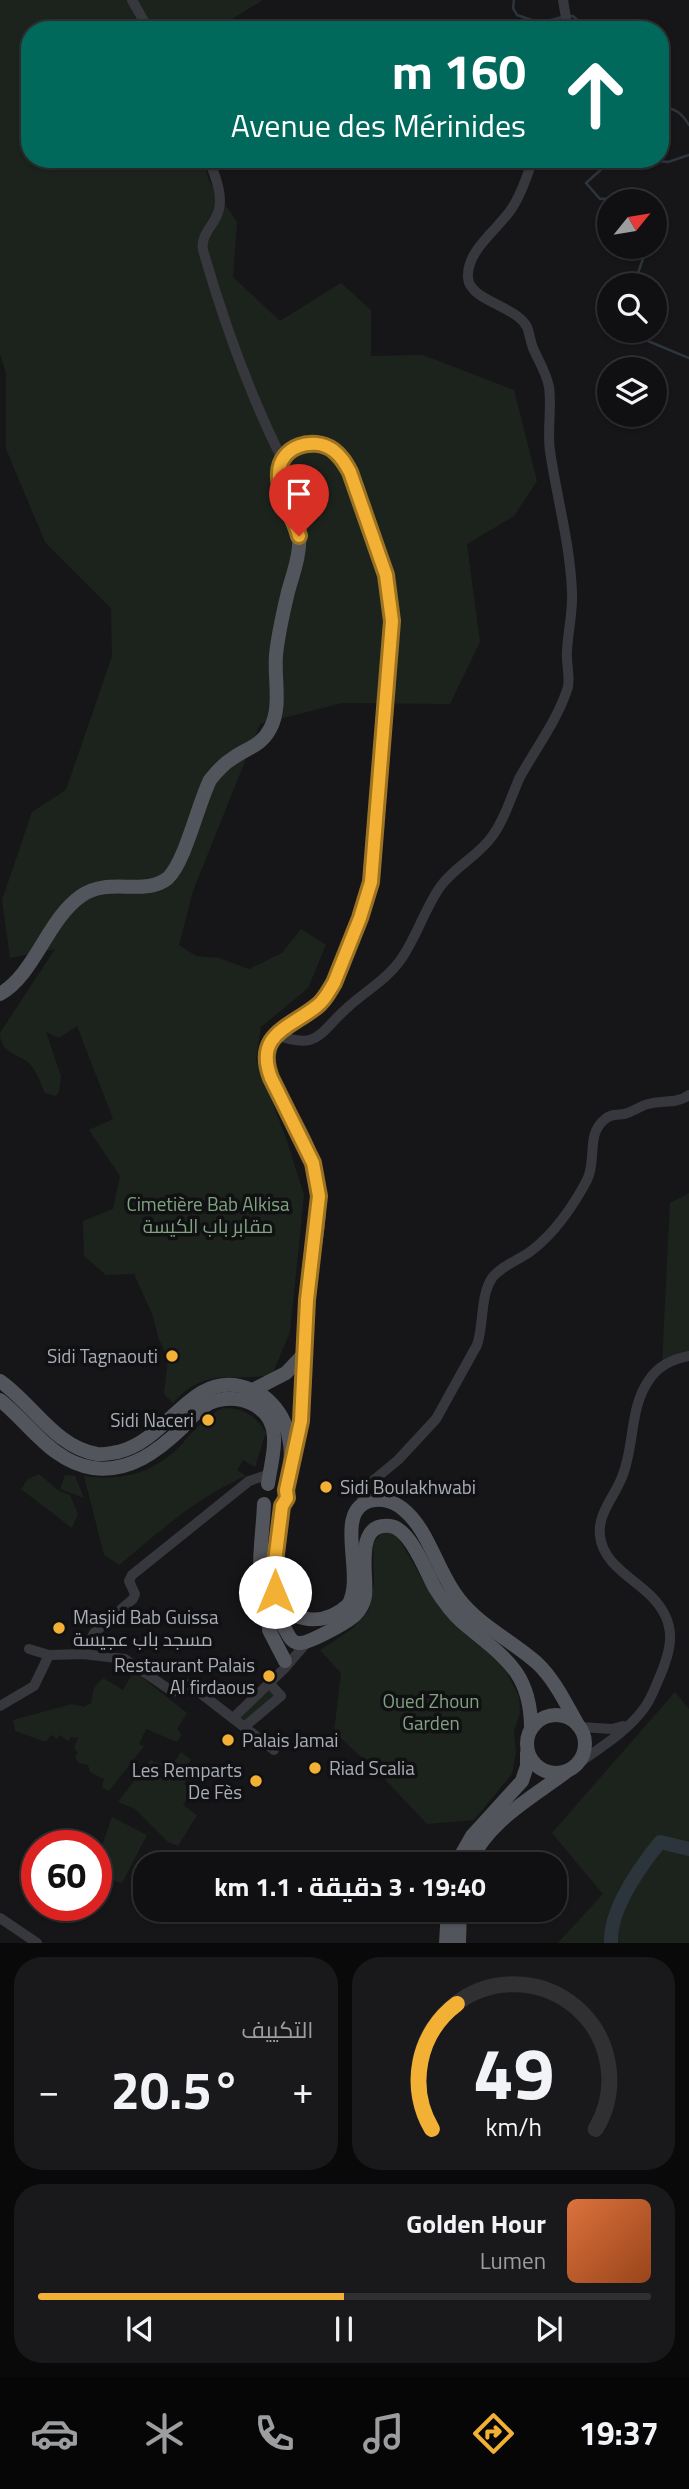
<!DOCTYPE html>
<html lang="ar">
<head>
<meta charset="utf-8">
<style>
	:root { --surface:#101012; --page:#19191b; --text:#f1f3f6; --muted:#9c9d9f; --line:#303032; --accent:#f2b134 }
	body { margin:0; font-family:"Titillium Web",Cairo,sans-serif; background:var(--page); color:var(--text); direction:rtl; height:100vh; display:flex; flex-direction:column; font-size:26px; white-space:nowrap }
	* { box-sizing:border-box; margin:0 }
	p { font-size:23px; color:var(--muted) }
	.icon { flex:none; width:38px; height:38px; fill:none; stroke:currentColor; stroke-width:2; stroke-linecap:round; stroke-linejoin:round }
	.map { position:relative; height:1943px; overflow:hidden; direction:ltr }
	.sheet { display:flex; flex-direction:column; gap:14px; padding:14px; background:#09090a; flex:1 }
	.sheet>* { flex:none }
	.hud { position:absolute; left:21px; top:21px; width:648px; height:147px; border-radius:28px; box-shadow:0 2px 5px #0004,0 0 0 2px var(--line); direction:rtl; background:#00695c; color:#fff; overflow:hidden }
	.needle { width:46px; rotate:60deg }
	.controls { position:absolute; left:597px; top:189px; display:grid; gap:14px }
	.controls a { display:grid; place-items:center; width:70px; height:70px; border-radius:50%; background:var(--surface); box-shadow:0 2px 5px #0004,0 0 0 2px var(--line); font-size:35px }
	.speed { position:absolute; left:21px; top:1830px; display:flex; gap:14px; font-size:35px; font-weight:700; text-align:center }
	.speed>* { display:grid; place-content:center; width:91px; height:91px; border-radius:50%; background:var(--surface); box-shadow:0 2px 5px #0004,0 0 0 2px var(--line); line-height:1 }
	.speed .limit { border:10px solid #d22; background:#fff; color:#111 }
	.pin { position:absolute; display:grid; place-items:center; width:60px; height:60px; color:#fff; margin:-72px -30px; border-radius:50% 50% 50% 0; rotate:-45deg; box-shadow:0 0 7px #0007 }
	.pin .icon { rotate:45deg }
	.me { position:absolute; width:77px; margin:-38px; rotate:0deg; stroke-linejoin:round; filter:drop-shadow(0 0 5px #0008) }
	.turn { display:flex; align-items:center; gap:24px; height:147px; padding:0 28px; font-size:32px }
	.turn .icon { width:91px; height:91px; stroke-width:2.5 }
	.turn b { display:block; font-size:49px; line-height:60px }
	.big { font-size:52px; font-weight:700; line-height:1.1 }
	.sheet .card { flex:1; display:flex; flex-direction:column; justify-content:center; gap:10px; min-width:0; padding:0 24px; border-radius:28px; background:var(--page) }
	.sheet .dial { align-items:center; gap:0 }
	.dial svg { height:182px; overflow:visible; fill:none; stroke:var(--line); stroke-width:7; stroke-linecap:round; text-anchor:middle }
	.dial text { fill:var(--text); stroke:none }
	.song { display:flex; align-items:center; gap:21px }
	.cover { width:84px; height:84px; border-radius:10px; background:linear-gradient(135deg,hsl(20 70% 55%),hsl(20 70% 35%)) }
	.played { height:7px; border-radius:4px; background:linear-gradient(90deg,var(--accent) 50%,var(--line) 50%) }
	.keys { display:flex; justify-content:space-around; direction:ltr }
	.heat { display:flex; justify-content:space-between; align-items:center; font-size:38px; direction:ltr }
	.sheet .tiles { flex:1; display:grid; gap:14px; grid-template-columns:1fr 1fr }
	.card:last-child { grid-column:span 2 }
	.trip { position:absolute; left:133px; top:1852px; width:434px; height:70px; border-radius:28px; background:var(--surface); box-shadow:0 2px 5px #0004,0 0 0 2px var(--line); font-weight:700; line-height:70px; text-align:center; direction:rtl }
	.menu { display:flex; height:112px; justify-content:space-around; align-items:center; background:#060607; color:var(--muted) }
	.menu .icon { width:49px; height:49px }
	.menu .selected { color:var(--accent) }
	.menu b { font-size:32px; color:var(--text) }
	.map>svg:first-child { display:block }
	.green { fill:#1c231d }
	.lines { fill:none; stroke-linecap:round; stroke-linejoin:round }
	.stream { stroke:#2c353c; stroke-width:2.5 }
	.river { stroke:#2c353c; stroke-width:14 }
	.minor { stroke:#37383d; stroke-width:10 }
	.major { stroke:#53555c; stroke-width:14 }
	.route-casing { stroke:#9d7322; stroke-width:18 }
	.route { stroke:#f2b134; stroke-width:12 }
	.poi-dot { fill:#f2b134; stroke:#111113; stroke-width:2.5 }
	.labels { text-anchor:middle; stroke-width:7; stroke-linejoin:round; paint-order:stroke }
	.park-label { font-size:19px; fill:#7fa381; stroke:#111113 }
	.poi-label { font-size:19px; fill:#a8adb8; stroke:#111113; text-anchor:end }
</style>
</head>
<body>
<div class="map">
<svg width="689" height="1943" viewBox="0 0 689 1943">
	<rect width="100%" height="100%" fill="#161618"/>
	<g class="green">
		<path d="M0 0H263L214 30H30V159H203L209 181 237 222 233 277 280 321 341 283 371 310V356L423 355 514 390 537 481 514 516 467 544 480 642 450 704 342 703 260 724 193 891 179 945 196 956 219 958 249 969 282 953 301 929 326 945 308 988 261 1027 256 1059 287 1141 304 1195 290 1332 272 1375C230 1382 206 1366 173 1403L164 1394 168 1359 158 1337 153 1316 134 1274 106 1275 84 1256 83 1221 113 1209 120 1176 89 1130 113 1119 77 1026 59 1038 46 1032 61 1076 59 1092 55 1096 45 1093C41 1084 36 1070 29 1063 19 1054 0 1054 0 1033L55 949 10 958 2 900 32 812 66 790 112 656 111 608 45 542 6 449V373L0 354Z"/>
		<polygon points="689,1193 689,1356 662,1365 670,1203"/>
		<path d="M223 1408C243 1408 255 1415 266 1432L255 1467 243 1460 237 1470 246 1476C198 1496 159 1532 119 1565L104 1555 84 1476C118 1481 148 1475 175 1451 191 1435 203 1417 223 1408Z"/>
		<polygon points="39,1474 59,1491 70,1495 78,1514 72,1528 21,1489 28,1479"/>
		<polygon points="65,1475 75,1476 84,1498 60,1489"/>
		<polygon points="383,1531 397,1536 441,1610 465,1634 502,1664 519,1696 520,1713 514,1732 516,1752 512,1774 474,1820 427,1824 381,1775 334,1732 341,1673 320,1650 352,1629 369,1610 374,1584 373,1544"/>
		<polygon points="134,1671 187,1713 177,1729 182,1735 177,1742 146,1729 139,1744 144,1746 109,1791 102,1788 104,1779 90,1772 88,1765 79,1763 75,1757 78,1753 74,1748 78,1738 71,1737 68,1741 60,1735 57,1739 51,1735 46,1742 15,1731 13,1720 72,1704 84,1707 91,1703 94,1688 103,1678 123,1690"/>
		<polygon points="270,1684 281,1697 242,1729 231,1721"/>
		<polygon points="675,1692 689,1709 689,1943 558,1943 603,1894 552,1833"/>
		<polygon points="181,1752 191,1760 187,1765 193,1769 184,1784 192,1789 183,1805 197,1815 178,1846 168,1842 135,1809 118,1802 150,1760 171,1767"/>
		<polygon points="112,1817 147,1835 122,1883 96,1875 96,1863"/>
	</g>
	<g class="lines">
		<g class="stream">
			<polyline points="514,0 513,8 517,15 540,23 562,17"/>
			<polyline points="569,16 573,16 588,30"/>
			<path d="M660 107C675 108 681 112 689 125"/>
			<polyline points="622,201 616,198 600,199 586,183 605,166 646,160 668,162 689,155"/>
			<polyline points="634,285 647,247"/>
			<polyline points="637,331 648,341 689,358"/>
		</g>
		<path class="river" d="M611 1943C609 1910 640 1867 660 1842L689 1849"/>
		<g class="minor">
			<polyline points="132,0 149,30"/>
			<polyline points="563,0 568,30"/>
			<path d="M209 159C214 174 223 193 219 209 216 225 200 233 203 250 224 323 248 391 282 459"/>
			<path d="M276 1035C319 1050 318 1034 347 1008 364 992 385 981 399 962 416 939 424 910 440 887 455 866 479 856 493 835 506 817 511 796 520 777 536 748 558 719 568 687 570 675 566 663 567 651 568 631 573 612 572 592 570 543 557 499 550 451 547 430 552 408 549 387 547 374 538 360 533 348 530 341 530 334 527 327 515 305 470 301 468 278 466 250 498 230 512 208 522 193 527 176 533 159"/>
			<path d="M361 1506 364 1488 398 1460 436 1419 477 1345C484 1325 480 1296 492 1278 501 1266 519 1260 531 1251 554 1234 574 1205 587 1180 597 1161 586 1135 604 1120 610 1114 616 1115 624 1114 633 1112 640 1106 648 1104 662 1100 677 1104 689 1095"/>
			<polyline points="29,1649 49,1655 83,1654 125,1659 173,1692 184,1683 195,1689 274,1750"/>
			<polyline points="83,1654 94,1633 133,1599 135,1594 129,1581 132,1575 249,1481 270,1474"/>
			<polyline points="0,1706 34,1686 49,1655"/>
			<polyline points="233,1718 284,1669 308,1641"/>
			<polyline points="244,1727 281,1696 269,1683"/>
			<polyline points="580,1727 612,1729 623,1726"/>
			<path d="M576 1765C598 1749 625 1733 642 1711 649 1703 653 1693 657 1683 672 1650 679 1624 651 1596 633 1578 603 1564 600 1536 597 1514 615 1496 622 1477 635 1446 629 1408 649 1380 658 1366 673 1359 689 1356"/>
			<polyline points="0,1918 37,1943"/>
		</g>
		<g class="major">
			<path d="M0 994C35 974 47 920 81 896 109 876 145 897 168 878 185 862 198 804 210 780 217 771 223 764 233 758 247 748 261 746 270 729 282 707 274 679 276 655 278 634 283 613 288 592 293 574 301 553 299 534 297 509 266 485 282 459 285 452 292 449 299 446 321 435 339 454 350 472 367 520 390 569 392 621L371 882 361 918 334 983C329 991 325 999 317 1006 290 1028 255 1034 271 1078 287 1110 312 1144 317 1180 324 1219 310 1262 307 1302 302 1351 308 1414 292 1460"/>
			<path d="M0 1381C33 1404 55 1447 97 1454 104 1455 111 1453 118 1452 169 1439 189 1375 240 1386 253 1389 264 1395 272 1404 295 1429 293 1460 286 1490"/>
			<polyline points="253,1390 286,1373 303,1355"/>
			<path d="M0 1400C30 1424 52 1462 93 1468 129 1473 158 1451 182 1428 190 1419 199 1408 210 1403 236 1391 273 1405 274 1437 275 1452 270 1469 268 1484"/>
			<path d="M264 1504C263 1529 259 1553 260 1578 260 1601 274 1611 285 1629 289 1635 290 1642 299 1643 308 1644 348 1622 355 1615 360 1610 364 1603 365 1596 368 1577 353 1522 390 1526 410 1528 426 1572 435 1588 443 1601 451 1612 462 1622 500 1655 531 1669 531 1728"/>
			<path d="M282 1506C279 1539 256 1608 303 1618 319 1622 335 1617 348 1605 365 1578 337 1520 363 1504 376 1496 392 1500 403 1509 430 1531 437 1572 459 1599 480 1626 511 1640 537 1663 555 1680 566 1704 578 1725"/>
			<polyline points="271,1613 269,1630 285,1661"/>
			<circle cx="556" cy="1744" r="29"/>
			<polyline points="456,1864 472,1836 522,1781 527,1766 527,1753"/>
			<path d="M469 1864C488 1821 530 1799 566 1772"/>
			<polyline points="446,1943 448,1909"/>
			<polyline points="459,1943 460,1909"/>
		</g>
	</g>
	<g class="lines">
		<g class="route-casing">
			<path id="route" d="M275 1592 274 1570 282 1506 287 1498 286 1490 301 1421 307 1300 319 1196 313 1163 271 1078C254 1034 290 1028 317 1006 325 1000 329 991 334 983L360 918 371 882 392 621 386 575 350 472C345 463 341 456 333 450 313 436 280 446 279 473 277 496 294 514 299 536"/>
		</g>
		<use href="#route" class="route"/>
	</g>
	<g class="poi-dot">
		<circle cx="172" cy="1356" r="7"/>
		<circle cx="208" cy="1420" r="7"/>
		<circle cx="326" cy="1487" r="7"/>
		<circle cx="59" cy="1628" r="7"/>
		<circle cx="269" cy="1676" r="7"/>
		<circle cx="228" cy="1740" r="7"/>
		<circle cx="315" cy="1768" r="7"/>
		<circle cx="256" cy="1781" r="7"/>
	</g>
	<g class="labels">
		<g class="park-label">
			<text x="208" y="1211">Cimetière Bab Alkisa<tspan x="208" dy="22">مقابر باب الكيسة</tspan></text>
			<text x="431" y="1708">Oued Zhoun<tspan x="431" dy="22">Garden</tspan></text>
		</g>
		<g class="poi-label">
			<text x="158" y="1363">Sidi Tagnaouti</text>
			<text x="194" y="1427">Sidi Naceri</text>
			<text x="340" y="1494" text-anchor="start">Sidi Boulakhwabi</text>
			<text x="73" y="1624" text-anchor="start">Masjid Bab Guissa<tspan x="73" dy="22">مسجد باب عجيسة</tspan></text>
			<text x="255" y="1672">Restaurant Palais<tspan x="255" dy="22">Al firdaous</tspan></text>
			<text x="242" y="1747" text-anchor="start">Palais Jamai</text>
			<text x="329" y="1775" text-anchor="start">Riad Scalia</text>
			<text x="242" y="1777">Les Remparts<tspan x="242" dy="22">De Fès</tspan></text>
		</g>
	</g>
</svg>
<div class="controls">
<a><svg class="needle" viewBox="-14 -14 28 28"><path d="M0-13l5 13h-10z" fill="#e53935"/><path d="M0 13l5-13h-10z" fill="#9c9d9f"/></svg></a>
<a><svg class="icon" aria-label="search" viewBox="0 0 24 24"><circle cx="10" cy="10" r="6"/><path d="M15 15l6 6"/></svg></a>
<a><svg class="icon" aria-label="layers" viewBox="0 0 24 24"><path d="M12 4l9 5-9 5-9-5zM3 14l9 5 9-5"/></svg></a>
</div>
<div class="speed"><div class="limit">60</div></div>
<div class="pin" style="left:299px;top:536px;background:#d93025"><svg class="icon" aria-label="arrive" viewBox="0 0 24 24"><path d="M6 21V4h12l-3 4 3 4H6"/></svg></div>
<svg class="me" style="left:275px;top:1592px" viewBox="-20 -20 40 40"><circle r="19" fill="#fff"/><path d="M0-13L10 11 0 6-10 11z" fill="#f2b134"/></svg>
<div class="trip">19:40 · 3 دقيقة · 1.1 km</div>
<div class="hud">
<div class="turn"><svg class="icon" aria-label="ahead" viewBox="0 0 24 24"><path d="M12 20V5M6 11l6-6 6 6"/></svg><div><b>160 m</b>Avenue des Mérinides</div></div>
</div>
</div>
<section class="sheet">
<div class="tiles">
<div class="card dial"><svg viewBox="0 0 100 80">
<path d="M14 69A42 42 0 1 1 86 69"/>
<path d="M14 69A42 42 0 0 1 25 14" stroke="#f2b134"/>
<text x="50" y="56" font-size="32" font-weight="700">49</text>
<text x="50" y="72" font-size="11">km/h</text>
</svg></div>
<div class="card"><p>التكييف</p>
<div class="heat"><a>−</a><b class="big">20.5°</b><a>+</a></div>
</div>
<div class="card">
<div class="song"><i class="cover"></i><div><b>Golden Hour</b><p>Lumen</p></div></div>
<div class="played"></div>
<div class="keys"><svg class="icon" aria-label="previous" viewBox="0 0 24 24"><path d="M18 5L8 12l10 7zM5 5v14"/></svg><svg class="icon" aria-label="pause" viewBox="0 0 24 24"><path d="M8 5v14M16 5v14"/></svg><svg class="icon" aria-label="next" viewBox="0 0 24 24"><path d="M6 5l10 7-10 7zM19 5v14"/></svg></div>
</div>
</div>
</section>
<nav class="menu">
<b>19:37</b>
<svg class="icon selected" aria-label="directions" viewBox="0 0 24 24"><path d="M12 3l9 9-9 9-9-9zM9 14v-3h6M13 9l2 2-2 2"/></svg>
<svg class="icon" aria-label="music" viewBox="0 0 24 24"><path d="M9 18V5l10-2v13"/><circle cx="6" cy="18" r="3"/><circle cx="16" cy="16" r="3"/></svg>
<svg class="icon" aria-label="phone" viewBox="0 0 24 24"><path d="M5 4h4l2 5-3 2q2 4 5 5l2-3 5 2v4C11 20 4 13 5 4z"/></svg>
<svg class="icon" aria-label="climate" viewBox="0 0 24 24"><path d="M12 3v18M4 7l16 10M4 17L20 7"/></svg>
<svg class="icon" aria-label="car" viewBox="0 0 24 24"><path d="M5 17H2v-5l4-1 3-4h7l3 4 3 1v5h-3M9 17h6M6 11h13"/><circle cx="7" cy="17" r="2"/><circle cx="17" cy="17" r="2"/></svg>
</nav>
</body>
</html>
